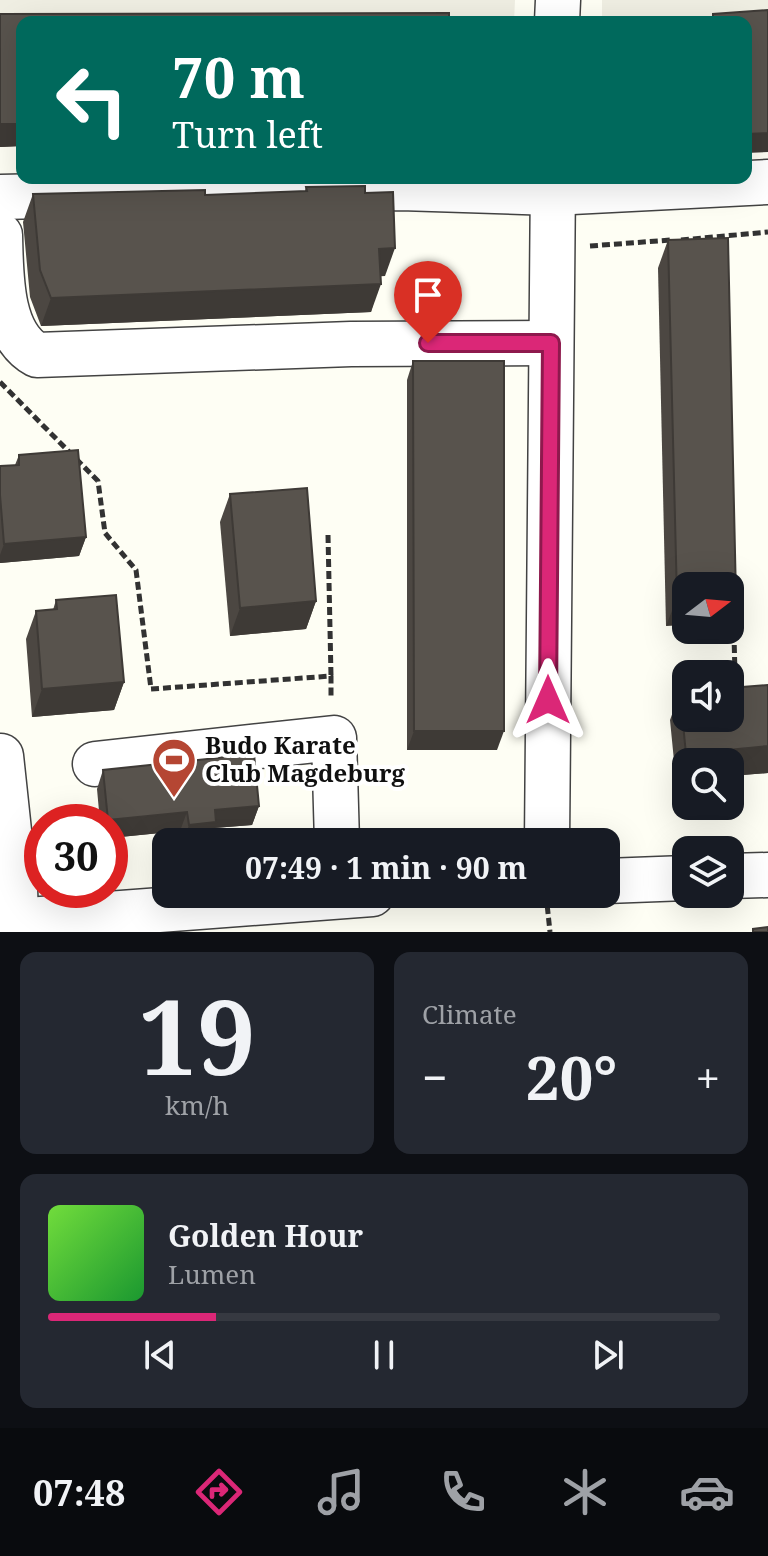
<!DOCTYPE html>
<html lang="en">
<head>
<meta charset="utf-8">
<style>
	:root { --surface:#171b24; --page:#242831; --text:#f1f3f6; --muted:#9ea1a6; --line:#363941; --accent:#db2777 }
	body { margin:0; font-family:"Noto Serif",serif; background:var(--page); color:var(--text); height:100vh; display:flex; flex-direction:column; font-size:30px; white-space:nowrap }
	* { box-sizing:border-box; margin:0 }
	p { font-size:26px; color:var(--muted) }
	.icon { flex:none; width:44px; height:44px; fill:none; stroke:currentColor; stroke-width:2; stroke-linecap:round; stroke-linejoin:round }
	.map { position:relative; height:932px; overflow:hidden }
	.side { display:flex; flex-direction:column; gap:20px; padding:20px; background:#0d0f14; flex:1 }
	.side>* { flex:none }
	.top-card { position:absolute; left:16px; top:16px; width:736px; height:168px; border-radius:16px; box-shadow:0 8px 32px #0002; background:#00695c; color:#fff; overflow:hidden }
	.needle { width:52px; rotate:74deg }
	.tools { position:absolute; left:672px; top:572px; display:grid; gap:16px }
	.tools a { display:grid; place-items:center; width:72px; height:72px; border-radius:16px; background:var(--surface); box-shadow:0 8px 32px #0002; font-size:40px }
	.speed { position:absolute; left:24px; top:804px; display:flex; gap:16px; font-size:40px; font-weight:700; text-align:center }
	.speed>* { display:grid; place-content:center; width:104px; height:104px; border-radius:50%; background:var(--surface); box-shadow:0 8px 32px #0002; line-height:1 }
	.speed .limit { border:12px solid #d22; background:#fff; color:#111 }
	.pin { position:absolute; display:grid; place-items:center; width:68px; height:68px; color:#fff; margin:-82px -34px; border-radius:50% 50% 50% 0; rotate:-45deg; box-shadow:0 0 8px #0007 }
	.pin .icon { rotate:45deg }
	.me { position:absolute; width:88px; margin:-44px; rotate:0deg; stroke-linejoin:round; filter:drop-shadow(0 0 6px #0008) }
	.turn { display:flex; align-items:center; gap:28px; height:168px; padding:0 24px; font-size:36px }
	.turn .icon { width:104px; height:104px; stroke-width:2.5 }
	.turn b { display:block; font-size:56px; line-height:68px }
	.big { font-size:60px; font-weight:700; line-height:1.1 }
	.side .tile { flex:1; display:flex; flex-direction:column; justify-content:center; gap:12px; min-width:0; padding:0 28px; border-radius:16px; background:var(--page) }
	.side .dial { align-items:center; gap:0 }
	.dial b { font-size:104px; line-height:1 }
	.song { display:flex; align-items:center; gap:24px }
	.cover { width:96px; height:96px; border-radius:12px; background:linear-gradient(135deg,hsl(100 70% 55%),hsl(130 70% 35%)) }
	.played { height:8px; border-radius:4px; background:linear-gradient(90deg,var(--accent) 25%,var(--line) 25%) }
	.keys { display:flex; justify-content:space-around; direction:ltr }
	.heat { display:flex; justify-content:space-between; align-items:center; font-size:44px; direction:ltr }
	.side .tiles { flex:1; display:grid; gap:20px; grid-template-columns:1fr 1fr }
	.tile:last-child { grid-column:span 2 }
	.trip { position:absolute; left:152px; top:828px; width:468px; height:80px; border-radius:16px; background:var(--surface); box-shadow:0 8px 32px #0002; font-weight:700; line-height:80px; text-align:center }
	.menu { display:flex; height:128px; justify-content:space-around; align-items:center; background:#090b0e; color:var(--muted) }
	.menu .icon { width:56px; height:56px }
	.menu .selected { color:var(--accent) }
	.menu b { font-size:36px; color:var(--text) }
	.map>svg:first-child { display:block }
	.plaza { fill:#efeee2 }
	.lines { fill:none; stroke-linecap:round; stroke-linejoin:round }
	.minor-casing { stroke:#434343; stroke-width:47 }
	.path { stroke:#323232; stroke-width:5; stroke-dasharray:8 4; stroke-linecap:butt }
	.minor { stroke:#fff; stroke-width:44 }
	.wall { fill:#4c4742 }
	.shaded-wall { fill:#3e3a36 }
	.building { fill:#58534d; stroke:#3e3a36; stroke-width:2 }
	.route-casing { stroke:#8e194d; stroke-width:20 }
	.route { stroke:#db2777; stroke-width:14 }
	.labels { text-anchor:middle; stroke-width:8; stroke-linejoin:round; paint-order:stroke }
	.poi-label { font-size:24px; font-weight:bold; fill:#101010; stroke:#fff; text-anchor:start }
</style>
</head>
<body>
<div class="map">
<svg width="768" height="932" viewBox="0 0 768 932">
	<rect width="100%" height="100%" fill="#fefef4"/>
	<g class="plaza">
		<polygon points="0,0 515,0 514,22 22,22 0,37"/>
		<polygon points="602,0 768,0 768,29 746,22 602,22"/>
	</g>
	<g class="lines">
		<g class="minor-casing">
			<g id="minor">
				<polyline points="557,22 558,0"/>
				<polyline points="0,197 401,188 552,193 768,182"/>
				<path d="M0 235C1 275 0 335 37 355L351 344 551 343"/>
				<polyline points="1,756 15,887 16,921"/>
				<polyline points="95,764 334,738 337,842"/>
				<polyline points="547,842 553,178"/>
				<polyline points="730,876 768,875"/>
				<polyline points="606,881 686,878"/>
				<polyline points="0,922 372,894"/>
			</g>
		</g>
		<g class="path">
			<polyline points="681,240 768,232"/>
			<polyline points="590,246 671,240"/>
			<polyline points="0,382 98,481 105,533 136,570 151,689 331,676 331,699"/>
			<polyline points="328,535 331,676"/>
			<polyline points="733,597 735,674"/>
			<polyline points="546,894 550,932"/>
		</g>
		<use href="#minor" class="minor"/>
	</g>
	<g class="wall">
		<polygon points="0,14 22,22 22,172 20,172 21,146 0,147"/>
		<polygon points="306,187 365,193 385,276 380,276 371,312 41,326 30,297 23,222 33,194 205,195 305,191"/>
		<polygon points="668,240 736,597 666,626 658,268"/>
		<polygon points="413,361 497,750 407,750 407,380"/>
		<polygon points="19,455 86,537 79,556 0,563 0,466 15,465"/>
		<polygon points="230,494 316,601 306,629 230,636 220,522"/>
		<polygon points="56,600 124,682 114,710 32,717 26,639 36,611 53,610"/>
		<polygon points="768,685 768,773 730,776 730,762 676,781 670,720 680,693"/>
		<polygon points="103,770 259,806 252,825 214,828 210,841 182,842 180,831 110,838 110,822 100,822 97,789"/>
	</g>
	<g class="shaded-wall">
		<polygon points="0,124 22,124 21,146 0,147"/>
		<polygon points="768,133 768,152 746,153 746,134"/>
		<polygon points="395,248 385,276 369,277 379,249"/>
		<polygon points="381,284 371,312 41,326 51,298"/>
		<polygon points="86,537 79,556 0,563 0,555 4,544"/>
		<polygon points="730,597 736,597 730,612"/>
		<polygon points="677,598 686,598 686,625 666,626"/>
		<polygon points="316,601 306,629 230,636 240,608"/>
		<polygon points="124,682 114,710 32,717 42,689"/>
		<polygon points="414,731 504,731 497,750 407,750"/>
		<polygon points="768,746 768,773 730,776 730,762 686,762 686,780 676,781 686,754"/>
		<polygon points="259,806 252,825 214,828 210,841 183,842 189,825 215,810"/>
		<polygon points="187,812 180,831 110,838 110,822 108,822 108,820"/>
	</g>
	<g class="building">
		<polygon points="768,10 768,133 746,134 746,22 713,22 713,14"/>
		<polygon points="449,13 449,22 22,22 22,124 0,124 0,14"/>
		<polygon points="365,186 365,193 393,192 395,248 379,249 381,284 51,298 40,270 33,194 205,190 205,195 307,191 306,187"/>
		<polygon points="728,238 736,597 730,597 730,586 686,586 686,598 677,598 668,240"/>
		<polygon points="413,361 504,361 504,731 414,731"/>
		<polygon points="78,450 86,537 4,544 0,495 0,466 19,465 19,455"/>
		<polygon points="307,488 316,601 240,608 230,494"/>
		<polygon points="116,595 124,682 42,689 36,611 57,609 56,600"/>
		<polygon points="768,685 768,746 686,754 680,693 686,692 686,718 730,718 730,688"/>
		<polygon points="254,754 259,806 215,810 216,822 189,825 187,812 108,820 103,770"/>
		<polygon points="768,927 768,932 753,932 753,929"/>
	</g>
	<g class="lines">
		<g class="route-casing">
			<polyline id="route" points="428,343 551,343 548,700"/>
		</g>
		<use href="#route" class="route"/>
	</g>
	<defs>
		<g id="stadium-pin" transform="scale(2.3)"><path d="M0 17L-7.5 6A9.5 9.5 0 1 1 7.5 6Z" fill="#b54633" stroke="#fff"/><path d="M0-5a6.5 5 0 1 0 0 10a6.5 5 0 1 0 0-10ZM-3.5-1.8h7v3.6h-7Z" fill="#fff"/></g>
	</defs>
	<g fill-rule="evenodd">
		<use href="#stadium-pin" x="174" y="760"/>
	</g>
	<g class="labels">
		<g class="poi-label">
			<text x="205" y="754">Budo Karate<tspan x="205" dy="28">Club Magdeburg</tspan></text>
		</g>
	</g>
</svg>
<div class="tools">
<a><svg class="needle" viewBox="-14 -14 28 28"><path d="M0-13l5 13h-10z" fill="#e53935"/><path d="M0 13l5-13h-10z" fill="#9ea1a6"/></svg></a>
<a><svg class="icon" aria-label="sound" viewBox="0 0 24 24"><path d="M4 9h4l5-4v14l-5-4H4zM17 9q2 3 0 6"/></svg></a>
<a><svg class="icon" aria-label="search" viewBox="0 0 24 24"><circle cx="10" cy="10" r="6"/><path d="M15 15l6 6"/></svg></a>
<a><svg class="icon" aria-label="layers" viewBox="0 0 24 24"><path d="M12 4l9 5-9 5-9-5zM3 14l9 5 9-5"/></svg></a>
</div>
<div class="speed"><div class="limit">30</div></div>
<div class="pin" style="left:428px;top:343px;background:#d93025"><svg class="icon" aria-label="arrive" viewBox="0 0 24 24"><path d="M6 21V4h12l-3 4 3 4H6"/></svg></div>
<svg class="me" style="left:548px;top:700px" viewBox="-20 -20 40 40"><path d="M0-17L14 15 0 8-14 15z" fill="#db2777" stroke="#fff" stroke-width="4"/></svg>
<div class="trip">07:49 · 1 min · 90 m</div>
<div class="top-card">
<div class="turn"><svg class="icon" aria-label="left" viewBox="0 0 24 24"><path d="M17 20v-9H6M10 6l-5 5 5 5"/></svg><div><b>70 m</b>Turn left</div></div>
</div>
</div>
<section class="side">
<div class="tiles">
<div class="tile dial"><b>19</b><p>km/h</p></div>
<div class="tile"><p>Climate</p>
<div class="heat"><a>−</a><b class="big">20°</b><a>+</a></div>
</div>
<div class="tile">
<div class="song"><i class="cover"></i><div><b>Golden Hour</b><p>Lumen</p></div></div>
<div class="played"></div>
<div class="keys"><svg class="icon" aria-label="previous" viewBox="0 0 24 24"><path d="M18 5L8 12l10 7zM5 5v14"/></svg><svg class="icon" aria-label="pause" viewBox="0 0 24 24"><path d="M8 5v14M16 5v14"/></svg><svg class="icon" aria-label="next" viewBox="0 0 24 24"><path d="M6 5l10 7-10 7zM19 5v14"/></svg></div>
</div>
</div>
</section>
<nav class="menu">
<b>07:48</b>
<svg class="icon selected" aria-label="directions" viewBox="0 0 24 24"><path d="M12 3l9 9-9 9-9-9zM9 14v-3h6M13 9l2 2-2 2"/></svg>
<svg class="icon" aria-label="music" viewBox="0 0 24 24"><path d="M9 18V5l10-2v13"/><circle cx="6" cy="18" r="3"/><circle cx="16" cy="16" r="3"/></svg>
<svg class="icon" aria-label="phone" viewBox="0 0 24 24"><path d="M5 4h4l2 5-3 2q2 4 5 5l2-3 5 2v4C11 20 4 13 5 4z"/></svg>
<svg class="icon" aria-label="climate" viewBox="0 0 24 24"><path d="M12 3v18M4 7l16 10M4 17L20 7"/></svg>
<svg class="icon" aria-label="car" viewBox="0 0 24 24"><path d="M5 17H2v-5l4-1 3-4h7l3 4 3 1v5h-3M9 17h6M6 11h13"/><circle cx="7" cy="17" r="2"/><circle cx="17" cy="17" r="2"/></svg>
</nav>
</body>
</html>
